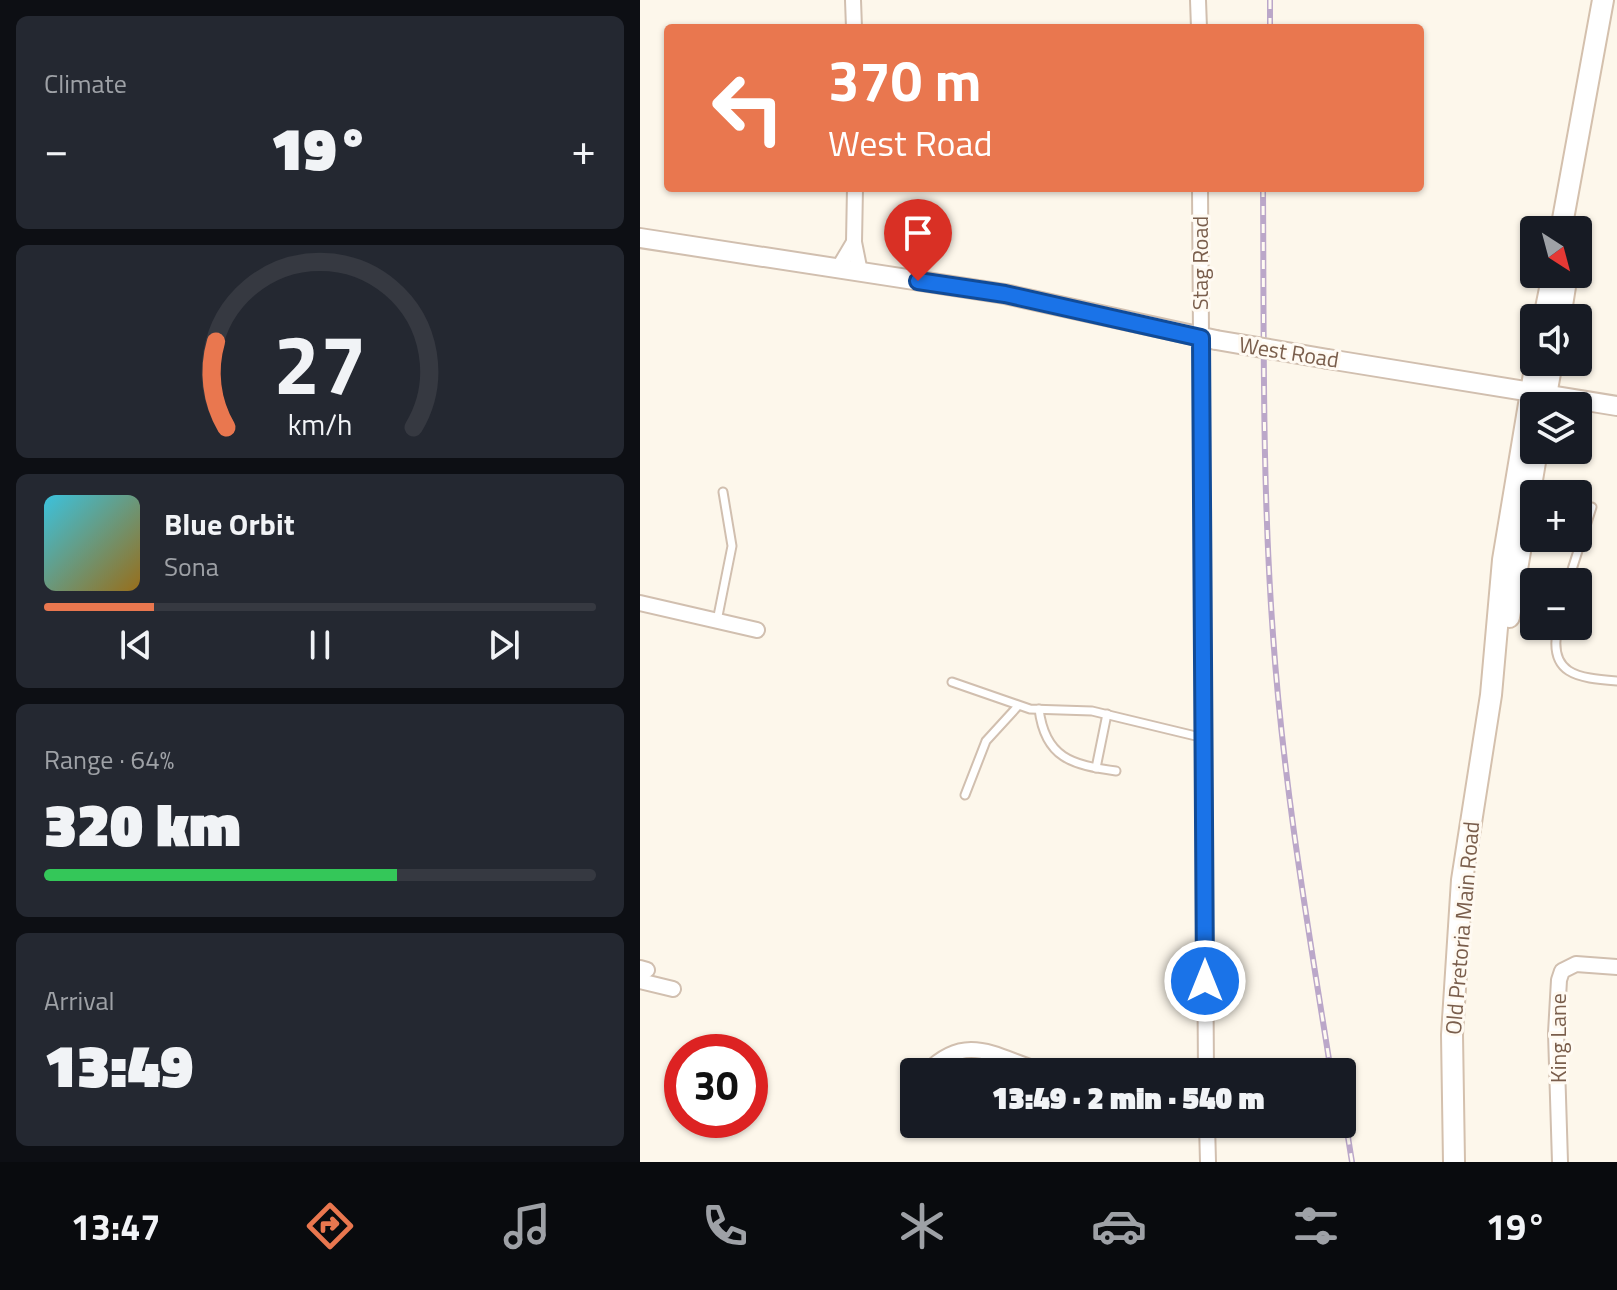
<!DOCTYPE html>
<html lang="en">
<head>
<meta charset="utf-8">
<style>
	:root { --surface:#171b24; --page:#242831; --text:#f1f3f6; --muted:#9ea1a6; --line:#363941; --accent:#e9774f }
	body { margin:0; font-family:"Titillium Web",sans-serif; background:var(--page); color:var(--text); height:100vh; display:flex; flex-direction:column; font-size:30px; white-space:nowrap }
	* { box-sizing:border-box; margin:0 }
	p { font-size:26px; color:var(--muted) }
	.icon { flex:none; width:44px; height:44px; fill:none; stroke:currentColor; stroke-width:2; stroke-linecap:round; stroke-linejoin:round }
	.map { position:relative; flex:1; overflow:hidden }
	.details { display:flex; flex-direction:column; gap:16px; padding:16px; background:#0d0f14; width:640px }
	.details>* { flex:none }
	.banner { position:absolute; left:24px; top:24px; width:760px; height:168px; border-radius:8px; box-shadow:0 2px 6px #0004; background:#e9774f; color:#fff; overflow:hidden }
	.needle { width:52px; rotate:144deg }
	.buttons { position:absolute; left:880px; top:216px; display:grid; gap:16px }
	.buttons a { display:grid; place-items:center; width:72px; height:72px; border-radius:8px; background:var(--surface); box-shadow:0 2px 6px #0004; font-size:40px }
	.speed { position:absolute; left:24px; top:1034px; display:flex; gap:16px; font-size:40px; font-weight:700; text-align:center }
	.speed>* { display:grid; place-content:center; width:104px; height:104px; border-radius:50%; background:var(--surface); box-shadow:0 2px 6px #0004; line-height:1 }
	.speed .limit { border:12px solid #d22; background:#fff; color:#111 }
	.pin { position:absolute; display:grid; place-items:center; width:68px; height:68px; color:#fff; margin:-82px -34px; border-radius:50% 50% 50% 0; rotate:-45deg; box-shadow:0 0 8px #0007 }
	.pin .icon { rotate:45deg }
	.me { position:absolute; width:88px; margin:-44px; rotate:0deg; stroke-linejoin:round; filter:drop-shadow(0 0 6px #0008) }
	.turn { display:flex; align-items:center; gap:28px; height:168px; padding:0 32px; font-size:36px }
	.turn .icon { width:104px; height:104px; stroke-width:2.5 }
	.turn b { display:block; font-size:56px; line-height:68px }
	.big { font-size:60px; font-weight:800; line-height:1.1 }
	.details .card { flex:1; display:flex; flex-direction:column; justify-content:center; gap:12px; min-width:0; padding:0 28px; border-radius:12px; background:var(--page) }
	.details .dial { align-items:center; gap:0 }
	.dial svg { height:208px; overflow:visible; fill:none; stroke:var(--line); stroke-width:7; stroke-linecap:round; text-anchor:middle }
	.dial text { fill:var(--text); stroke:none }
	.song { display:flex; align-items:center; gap:24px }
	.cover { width:96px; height:96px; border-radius:12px; background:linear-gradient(135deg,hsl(190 70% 55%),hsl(40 70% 35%)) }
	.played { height:8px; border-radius:4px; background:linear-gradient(90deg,var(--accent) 20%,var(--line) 20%) }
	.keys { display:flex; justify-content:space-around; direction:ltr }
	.heat { display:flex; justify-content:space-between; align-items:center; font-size:44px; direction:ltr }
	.charge { height:12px; border-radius:6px; background:linear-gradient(90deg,#34c759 64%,var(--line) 0) }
	.trip { position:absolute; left:260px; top:1058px; width:456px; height:80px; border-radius:8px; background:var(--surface); box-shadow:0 2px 6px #0004; font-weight:800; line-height:80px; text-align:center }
	.menu { display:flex; height:128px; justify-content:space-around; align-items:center; background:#090b0e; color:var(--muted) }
	.menu .icon { width:56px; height:56px }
	.menu .selected { color:var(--accent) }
	.menu b { font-size:36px; color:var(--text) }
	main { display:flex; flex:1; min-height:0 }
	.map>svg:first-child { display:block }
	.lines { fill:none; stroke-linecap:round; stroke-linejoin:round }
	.service-casing { stroke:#d1bfaf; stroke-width:11 }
	.minor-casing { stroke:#d1bfaf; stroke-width:18 }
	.tertiary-casing { stroke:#d1bfaf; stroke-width:22 }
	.secondary-casing { stroke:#d4c0ad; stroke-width:24 }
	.service { stroke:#fff; stroke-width:7 }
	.minor { stroke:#fff; stroke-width:14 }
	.tertiary { stroke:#fff; stroke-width:18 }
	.secondary { stroke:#fff; stroke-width:20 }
	.rail-casing { stroke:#bba7c9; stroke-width:6 }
	.rail { stroke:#fffaf2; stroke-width:3; stroke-dasharray:9; stroke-linecap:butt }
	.tertiary-bridge-casing { stroke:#d1bfaf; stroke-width:22; stroke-linecap:butt }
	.tertiary-bridge { stroke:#fff; stroke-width:18 }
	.route-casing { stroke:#114b97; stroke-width:20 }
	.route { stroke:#1a73e8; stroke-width:14 }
	.labels { text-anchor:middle; stroke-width:6; stroke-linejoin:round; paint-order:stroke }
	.street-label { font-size:22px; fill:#7a5e4c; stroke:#fffaf2 }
</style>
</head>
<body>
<main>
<section class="details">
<div class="card"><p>Climate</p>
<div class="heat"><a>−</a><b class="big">19°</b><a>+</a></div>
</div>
<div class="card dial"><svg viewBox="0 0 100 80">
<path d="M14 69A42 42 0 1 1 86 69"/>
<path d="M14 69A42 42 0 0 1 10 36" stroke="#e9774f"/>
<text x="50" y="56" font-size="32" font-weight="700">27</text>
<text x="50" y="72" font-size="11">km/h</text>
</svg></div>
<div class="card">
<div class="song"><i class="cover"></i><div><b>Blue Orbit</b><p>Sona</p></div></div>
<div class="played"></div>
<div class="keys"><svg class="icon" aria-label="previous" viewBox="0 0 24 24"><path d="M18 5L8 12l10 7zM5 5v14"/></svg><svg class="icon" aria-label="pause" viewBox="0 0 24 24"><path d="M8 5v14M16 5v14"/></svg><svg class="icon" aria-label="next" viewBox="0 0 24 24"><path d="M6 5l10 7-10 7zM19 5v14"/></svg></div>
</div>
<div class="card"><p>Range · 64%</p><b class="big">320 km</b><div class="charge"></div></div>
<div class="card"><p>Arrival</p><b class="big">13:49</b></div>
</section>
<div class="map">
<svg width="977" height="1162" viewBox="0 0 977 1162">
	<rect width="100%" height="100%" fill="#fdf7eb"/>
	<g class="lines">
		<g class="service-casing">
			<g id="service">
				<polyline points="928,582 952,507"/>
				<polyline points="77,621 92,546 83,492"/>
				<path d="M918 626C907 675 938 678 977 681"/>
				<polyline points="312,682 390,709 452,711 564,738"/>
				<path d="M399 709C405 758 432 765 476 771"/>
				<polyline points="456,768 467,714"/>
				<polyline points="325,795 346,741 378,706"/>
			</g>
		</g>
		<g class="minor-casing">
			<g id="minor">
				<polyline points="213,0 214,28"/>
				<polyline points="558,0 559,28"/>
				<polyline points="215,188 214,242 220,272"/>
				<polyline points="560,188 566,1072"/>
				<polyline points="198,269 214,242"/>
				<polyline points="0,603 117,630"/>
				<polyline points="0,968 7,970"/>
				<polyline points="0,981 33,989"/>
				<path d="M287 1072C328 1030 358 1059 405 1072"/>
				<polyline points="270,1099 274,1093"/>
				<polyline points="567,1124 568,1162"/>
				<polyline points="920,1162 916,1033 919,980 922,971 936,964 977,967"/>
			</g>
		</g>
		<g class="tertiary-casing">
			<g id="tertiary">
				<polyline points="0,238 365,294 576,340"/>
				<polyline points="688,359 977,406"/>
			</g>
		</g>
		<g class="secondary-casing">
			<g id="secondary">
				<polyline points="921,230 963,0"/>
				<polyline points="904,318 913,274"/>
				<polyline points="920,318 927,274"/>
				<polyline points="904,406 912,362"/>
				<polyline points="869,617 897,450"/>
				<polyline points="814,1162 812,1035 822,880 851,695 863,560 896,362"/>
			</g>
		</g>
		<use href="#service" class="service"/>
		<use href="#minor" class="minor"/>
		<use href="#tertiary" class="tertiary"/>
		<use href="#secondary" class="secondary"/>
		<g class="rail-casing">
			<g id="rail">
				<polyline points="630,0 630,28"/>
				<path d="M623 188C624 337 622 486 633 635 643 782 668 927 691 1072"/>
				<polyline points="702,1100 712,1162"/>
			</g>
		</g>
		<use href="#rail" class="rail"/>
		<g class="tertiary-bridge-casing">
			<polyline id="tertiary-bridge" points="576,340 688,359"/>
		</g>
		<use href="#tertiary-bridge" class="tertiary-bridge"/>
	</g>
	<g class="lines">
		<g class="route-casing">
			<polyline id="route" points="278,281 365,294 561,338 565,981"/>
		</g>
		<use href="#route" class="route"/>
	</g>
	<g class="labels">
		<g class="street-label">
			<text transform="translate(560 263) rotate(-90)" y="8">Stag Road</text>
			<text transform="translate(649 352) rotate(9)" y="8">West Road</text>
			<text transform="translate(822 928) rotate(-85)" y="8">Old Pretoria Main Road</text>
			<text transform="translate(918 1038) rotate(-90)" y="8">King Lane</text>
		</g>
	</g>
</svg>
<div class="buttons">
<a><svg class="needle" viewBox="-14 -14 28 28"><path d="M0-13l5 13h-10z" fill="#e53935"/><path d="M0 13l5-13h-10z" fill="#9ea1a6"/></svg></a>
<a><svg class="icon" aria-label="sound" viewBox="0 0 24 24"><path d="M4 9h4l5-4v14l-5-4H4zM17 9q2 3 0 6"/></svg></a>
<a><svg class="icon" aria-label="layers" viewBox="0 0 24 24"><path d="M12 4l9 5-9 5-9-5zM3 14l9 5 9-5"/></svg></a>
<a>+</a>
<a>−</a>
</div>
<div class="speed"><div class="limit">30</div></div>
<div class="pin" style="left:278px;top:281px;background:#d93025"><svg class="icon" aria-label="arrive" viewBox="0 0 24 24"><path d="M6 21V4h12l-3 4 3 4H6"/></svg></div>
<svg class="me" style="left:565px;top:981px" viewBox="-20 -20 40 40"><circle r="17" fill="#1a73e8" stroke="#fff" stroke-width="3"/><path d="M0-11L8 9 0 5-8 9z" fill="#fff"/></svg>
<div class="trip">13:49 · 2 min · 540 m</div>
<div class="banner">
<div class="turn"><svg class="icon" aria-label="left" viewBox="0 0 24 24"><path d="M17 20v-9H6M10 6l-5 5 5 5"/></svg><div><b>370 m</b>West Road</div></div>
</div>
</div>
</main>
<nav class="menu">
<b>13:47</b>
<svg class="icon selected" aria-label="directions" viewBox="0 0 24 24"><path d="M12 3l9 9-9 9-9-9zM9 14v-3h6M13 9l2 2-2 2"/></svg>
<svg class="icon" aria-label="music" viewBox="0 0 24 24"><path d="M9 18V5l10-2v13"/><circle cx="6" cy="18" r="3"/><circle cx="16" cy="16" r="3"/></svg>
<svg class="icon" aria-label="phone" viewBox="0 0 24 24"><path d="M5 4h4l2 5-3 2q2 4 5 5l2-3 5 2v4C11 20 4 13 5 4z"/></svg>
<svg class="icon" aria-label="climate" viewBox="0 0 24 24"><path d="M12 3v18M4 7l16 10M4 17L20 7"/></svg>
<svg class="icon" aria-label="car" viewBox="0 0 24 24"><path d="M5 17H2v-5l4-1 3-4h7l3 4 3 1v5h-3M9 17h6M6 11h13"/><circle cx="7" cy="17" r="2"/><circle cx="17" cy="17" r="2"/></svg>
<svg class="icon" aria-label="filters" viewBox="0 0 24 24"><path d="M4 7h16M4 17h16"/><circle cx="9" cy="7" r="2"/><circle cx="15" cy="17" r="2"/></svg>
<b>19°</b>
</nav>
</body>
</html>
